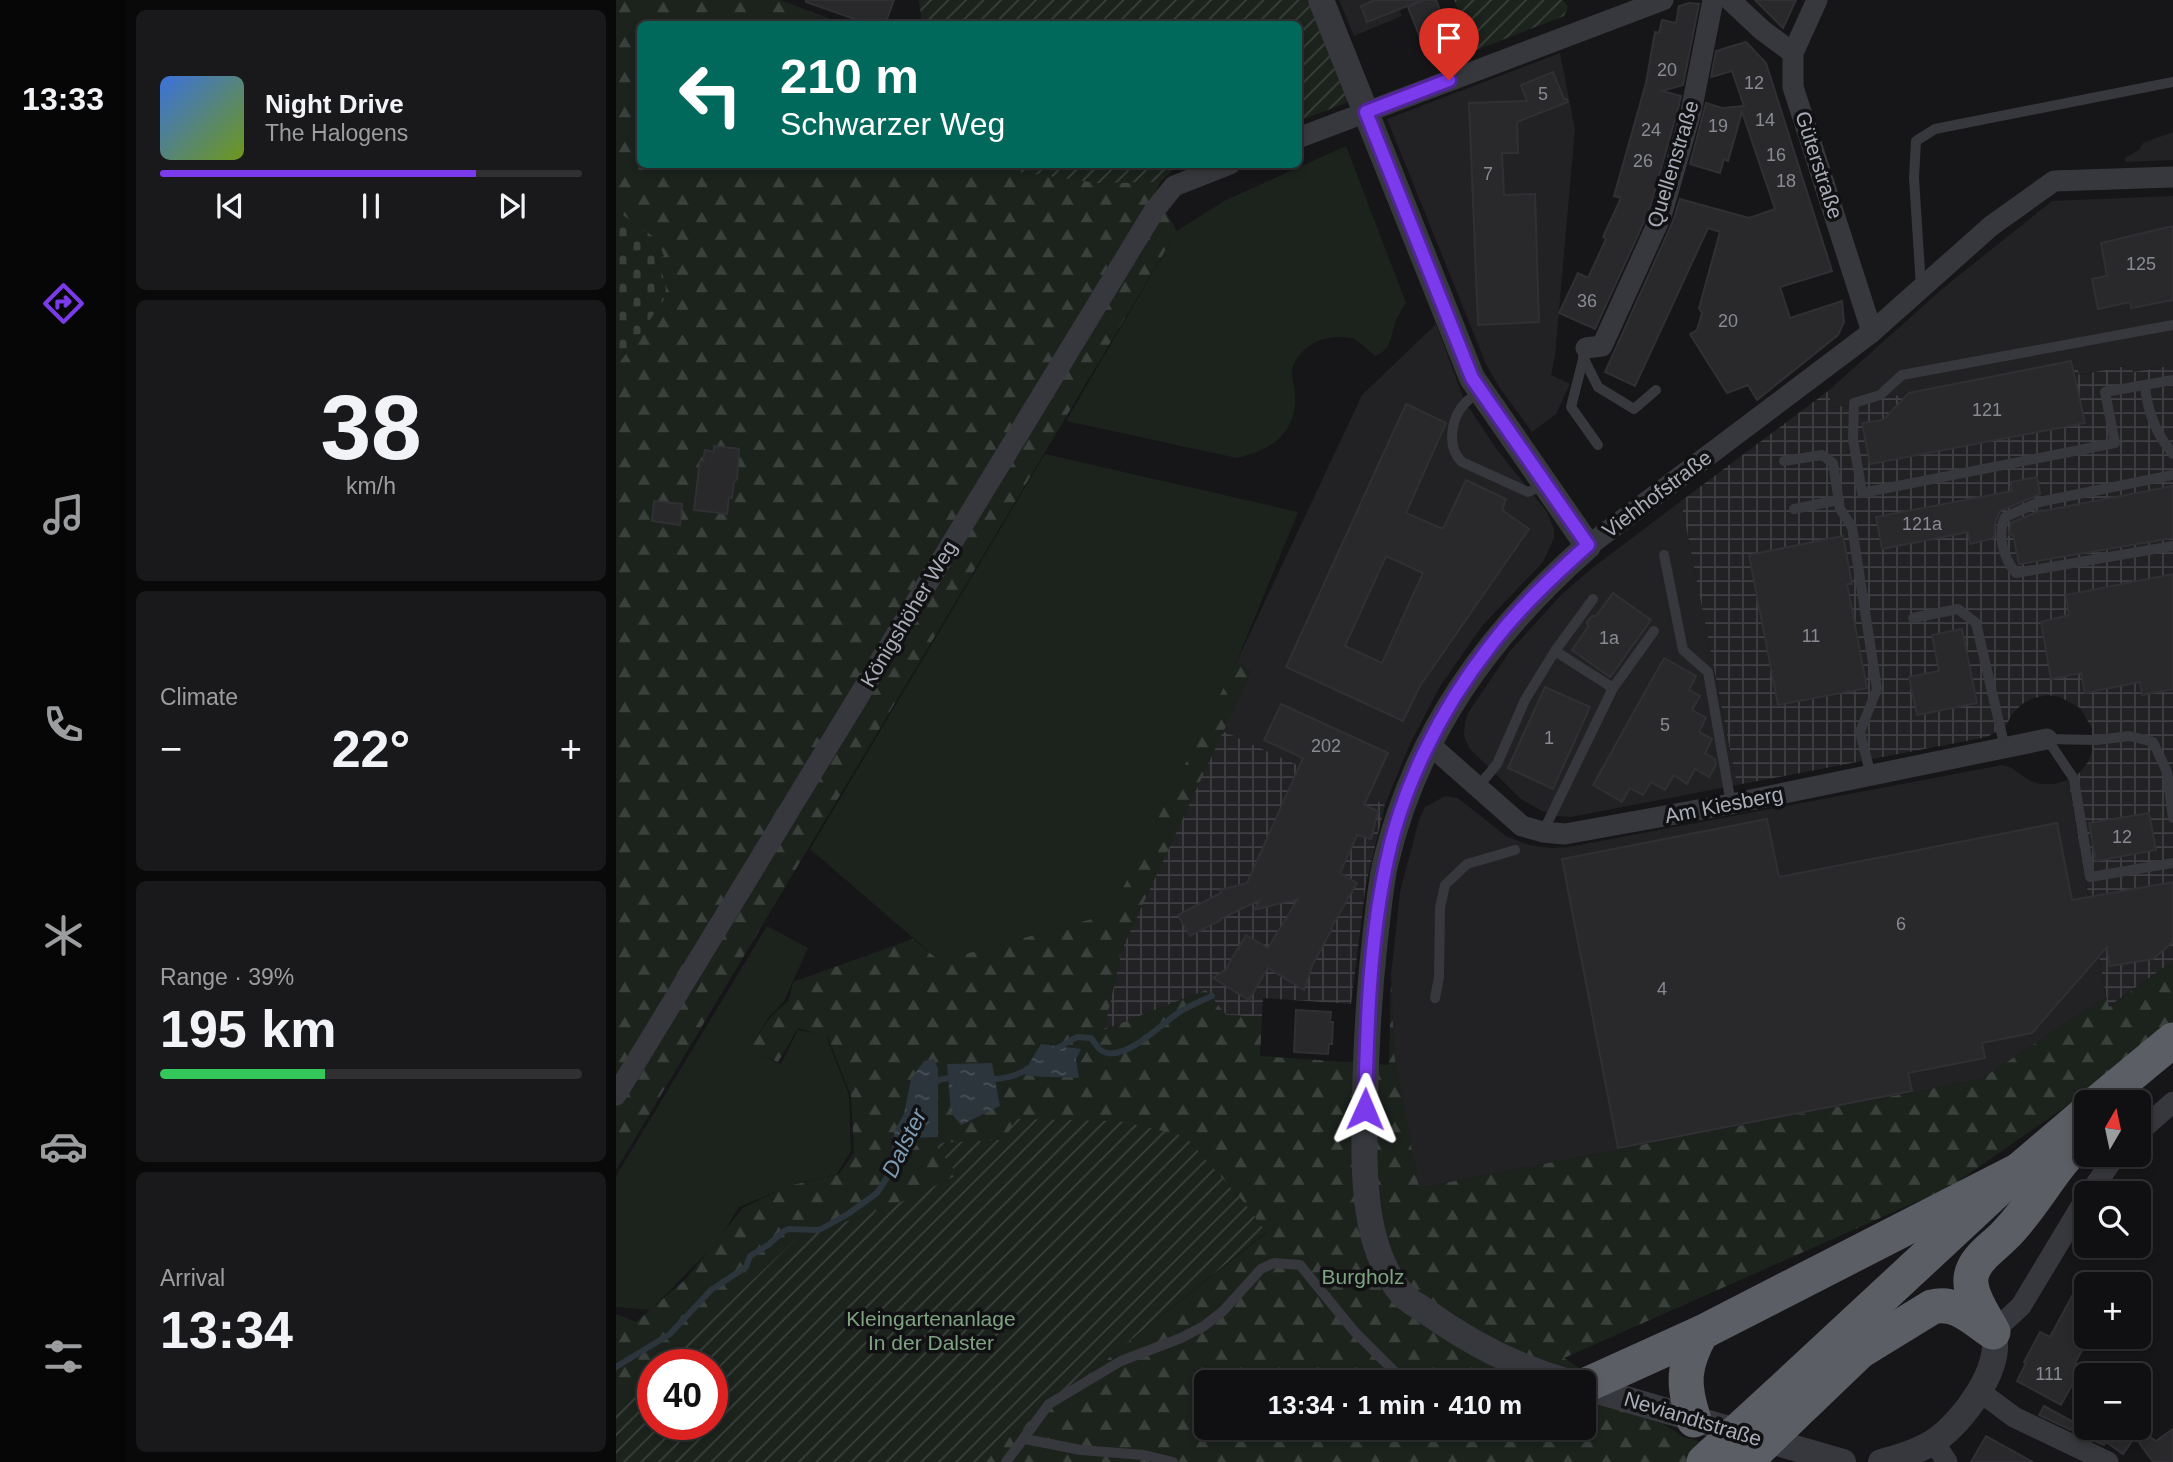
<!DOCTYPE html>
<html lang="en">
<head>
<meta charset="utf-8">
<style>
	:root { --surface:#101012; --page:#19191b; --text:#f1f3f6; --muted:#9c9d9f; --line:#303032; --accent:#7c3aed }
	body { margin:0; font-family:Arial,sans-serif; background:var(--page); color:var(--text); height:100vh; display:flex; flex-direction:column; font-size:26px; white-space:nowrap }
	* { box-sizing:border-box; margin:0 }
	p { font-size:23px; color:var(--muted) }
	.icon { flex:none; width:38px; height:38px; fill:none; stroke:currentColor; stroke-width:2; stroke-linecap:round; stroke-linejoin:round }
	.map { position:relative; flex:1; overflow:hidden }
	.drawer { display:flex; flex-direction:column; gap:10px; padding:10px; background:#09090a; width:490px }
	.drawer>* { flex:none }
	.top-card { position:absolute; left:21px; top:21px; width:665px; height:147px; border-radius:10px; box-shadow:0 4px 10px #0003,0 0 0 2px var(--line); background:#00695c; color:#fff; overflow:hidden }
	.needle { width:46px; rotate:9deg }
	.controls { position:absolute; left:1458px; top:1090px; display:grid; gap:14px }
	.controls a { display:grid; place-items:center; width:77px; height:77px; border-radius:10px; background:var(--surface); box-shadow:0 4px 10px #0003,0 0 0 2px var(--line); font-size:35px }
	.speed { position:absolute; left:21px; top:1349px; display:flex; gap:14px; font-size:35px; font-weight:700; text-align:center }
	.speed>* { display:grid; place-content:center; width:91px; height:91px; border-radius:50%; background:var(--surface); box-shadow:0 4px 10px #0003,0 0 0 2px var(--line); line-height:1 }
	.speed .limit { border:10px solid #d22; background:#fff; color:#111 }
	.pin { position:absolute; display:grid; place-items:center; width:60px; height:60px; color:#fff; margin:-72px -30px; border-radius:50% 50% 50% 0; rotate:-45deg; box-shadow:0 0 7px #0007 }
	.pin .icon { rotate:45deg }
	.me { position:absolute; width:77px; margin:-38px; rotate:1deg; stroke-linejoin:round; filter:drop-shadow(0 0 5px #0008) }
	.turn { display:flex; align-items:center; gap:24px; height:147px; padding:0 28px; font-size:32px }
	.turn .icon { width:91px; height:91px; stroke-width:2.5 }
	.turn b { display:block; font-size:49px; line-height:60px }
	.big { font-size:52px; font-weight:600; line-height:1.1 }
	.drawer .widget { flex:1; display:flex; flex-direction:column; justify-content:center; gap:10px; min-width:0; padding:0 24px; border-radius:10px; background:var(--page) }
	.drawer .dial { align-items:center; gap:0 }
	.dial b { font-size:91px; line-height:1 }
	.song { display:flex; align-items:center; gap:21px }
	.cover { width:84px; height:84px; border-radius:10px; background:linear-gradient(135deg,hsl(220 70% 55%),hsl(80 70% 35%)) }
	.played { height:7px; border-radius:4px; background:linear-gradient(90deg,var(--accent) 75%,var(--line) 75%) }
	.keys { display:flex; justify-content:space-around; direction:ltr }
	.heat { display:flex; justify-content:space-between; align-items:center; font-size:38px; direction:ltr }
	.charge { height:10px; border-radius:5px; background:linear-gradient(90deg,#34c759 39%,var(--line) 0) }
	.trip { position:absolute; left:578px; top:1370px; width:402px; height:70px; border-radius:10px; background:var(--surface); box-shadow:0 4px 10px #0003,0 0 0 2px var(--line); font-weight:600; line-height:70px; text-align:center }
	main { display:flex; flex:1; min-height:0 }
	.tab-bar { display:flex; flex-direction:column; width:126px; justify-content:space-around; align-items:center; background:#060607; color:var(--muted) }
	.tab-bar .icon { width:49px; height:49px }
	.tab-bar .on { color:var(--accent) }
	.tab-bar b { font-size:32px; color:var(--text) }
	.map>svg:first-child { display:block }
	.built { fill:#222225 }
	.industrial { fill:url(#industrial-grid) }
	.grass { fill:#1c231d }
	.forest { fill:url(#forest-firs); fill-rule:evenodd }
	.cemetery { fill:url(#cemetery-stones) }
	.garden { fill:url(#garden-furrows) }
	.water { fill:url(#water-ripples) }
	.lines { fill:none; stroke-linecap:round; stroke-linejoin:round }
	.stream { stroke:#2c353c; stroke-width:6 }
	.building { fill:#29292c; stroke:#303034; stroke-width:2; fill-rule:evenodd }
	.service { stroke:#37383d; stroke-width:10 }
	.minor { stroke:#37383d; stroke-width:21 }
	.tertiary { stroke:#37383d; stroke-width:26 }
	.trunk { stroke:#5b5e65; stroke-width:35 }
	.trunk-bridge { stroke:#5b5e65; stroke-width:35 }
	.route-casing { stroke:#51269a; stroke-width:18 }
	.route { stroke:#7c3aed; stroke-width:12 }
	.labels { text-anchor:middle; stroke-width:7; stroke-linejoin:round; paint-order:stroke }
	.number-label { font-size:18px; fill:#888b94 }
	.street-label { font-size:21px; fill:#a8adb8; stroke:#111113 }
	.park-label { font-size:21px; fill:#7fa381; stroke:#111113 }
	.water-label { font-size:23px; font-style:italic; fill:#7f9bb3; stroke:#111113 }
</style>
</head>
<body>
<main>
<nav class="tab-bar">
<b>13:33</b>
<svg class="icon on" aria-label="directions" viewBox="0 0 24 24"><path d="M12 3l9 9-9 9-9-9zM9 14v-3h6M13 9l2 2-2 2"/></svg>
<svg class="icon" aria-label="music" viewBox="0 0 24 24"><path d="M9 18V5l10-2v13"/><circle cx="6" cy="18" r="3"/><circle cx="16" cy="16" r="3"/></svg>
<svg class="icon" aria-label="phone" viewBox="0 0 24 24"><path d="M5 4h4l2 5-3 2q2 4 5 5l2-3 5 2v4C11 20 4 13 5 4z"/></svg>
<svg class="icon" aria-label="climate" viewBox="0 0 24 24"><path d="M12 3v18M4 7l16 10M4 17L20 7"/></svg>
<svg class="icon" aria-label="car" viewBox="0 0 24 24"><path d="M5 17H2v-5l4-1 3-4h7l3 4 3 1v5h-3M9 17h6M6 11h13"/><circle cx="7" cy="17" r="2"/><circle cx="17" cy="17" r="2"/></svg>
<svg class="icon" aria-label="filters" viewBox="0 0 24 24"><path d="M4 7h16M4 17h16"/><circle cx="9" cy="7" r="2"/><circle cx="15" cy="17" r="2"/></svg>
</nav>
<section class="drawer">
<div class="widget">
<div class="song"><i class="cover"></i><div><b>Night Drive</b><p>The Halogens</p></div></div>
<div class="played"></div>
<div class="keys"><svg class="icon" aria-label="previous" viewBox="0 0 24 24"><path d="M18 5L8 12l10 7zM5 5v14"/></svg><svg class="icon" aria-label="pause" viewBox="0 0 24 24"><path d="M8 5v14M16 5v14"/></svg><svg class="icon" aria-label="next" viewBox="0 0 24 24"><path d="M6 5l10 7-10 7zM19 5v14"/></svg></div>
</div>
<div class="widget dial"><b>38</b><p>km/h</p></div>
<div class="widget"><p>Climate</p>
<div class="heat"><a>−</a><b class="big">22°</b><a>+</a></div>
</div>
<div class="widget"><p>Range · 39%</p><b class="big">195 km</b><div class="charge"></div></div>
<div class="widget"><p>Arrival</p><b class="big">13:34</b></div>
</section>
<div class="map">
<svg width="1557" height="1462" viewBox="0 0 1557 1462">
	<defs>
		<pattern id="industrial-grid" width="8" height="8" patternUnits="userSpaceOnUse" patternTransform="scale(1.75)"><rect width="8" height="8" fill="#222225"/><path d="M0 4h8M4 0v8" fill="none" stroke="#3f3f43"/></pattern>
		<pattern id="forest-firs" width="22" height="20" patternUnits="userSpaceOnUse" patternTransform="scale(1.75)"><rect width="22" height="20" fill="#1c231d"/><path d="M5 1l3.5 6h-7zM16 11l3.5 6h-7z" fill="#3a403c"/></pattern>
		<pattern id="cemetery-stones" width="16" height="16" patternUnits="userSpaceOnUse" patternTransform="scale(1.75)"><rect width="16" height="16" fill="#1c231d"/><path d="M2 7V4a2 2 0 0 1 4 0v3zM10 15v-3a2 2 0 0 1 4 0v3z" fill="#3a403c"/></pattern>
		<pattern id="garden-furrows" width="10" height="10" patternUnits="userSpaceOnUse" patternTransform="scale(1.75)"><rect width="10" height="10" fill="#1c231d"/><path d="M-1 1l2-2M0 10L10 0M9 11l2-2" fill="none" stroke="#3a403c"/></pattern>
		<pattern id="water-ripples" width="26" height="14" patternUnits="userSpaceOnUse" patternTransform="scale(1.75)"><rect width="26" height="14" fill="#2c353c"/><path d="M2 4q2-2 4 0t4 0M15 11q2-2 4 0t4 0" fill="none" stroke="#485056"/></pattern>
	</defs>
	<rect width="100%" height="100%" fill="#161618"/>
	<g class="built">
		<polygon points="723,0 783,0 780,2 786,16 738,36"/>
		<polygon points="944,53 959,129 939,356 935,375 954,384 940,414 916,432 883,387 870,364 771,119"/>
		<polygon points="1557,132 1557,160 1509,162 1509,158 1523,150 1527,143"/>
		<polygon points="1557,196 1557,365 1516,372 1515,365 1462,375 1459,361 1215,408 1212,391 1326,289 1436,201"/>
		<polygon points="820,324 849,402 882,451 931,512 938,529 938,538 927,562 866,626 823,688 794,744 769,805 607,731 635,672 620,663 746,395"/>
		<polygon points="1065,501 1121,785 955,817 941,816 924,810 905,799 853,748 848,736 849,722 852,713 894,651 945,595 975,569"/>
		<polygon points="1386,765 1394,767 1413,780 1423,784 1438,784 1452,780 1490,997 1365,1079 803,1188 778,1054 775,975 784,892 803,820 809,807 829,796 842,798 890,836 913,845 934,848 953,847"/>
	</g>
	<g class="industrial">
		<polygon points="1460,361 1463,375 1515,365 1517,372 1557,365 1557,961 1492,1007 1452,780 1463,773 1472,762 1476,752 1476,728 1464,708 1444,697 1432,695 1418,698 1406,704 1396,714 1390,726 1371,737 1121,785 1065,501 1212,391 1216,408"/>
		<polygon points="607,731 769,805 750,884 735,1004 647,998 646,1017 610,1015 590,990 488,1030 506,949"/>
	</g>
	<g class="grass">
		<path d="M730 146 790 303C787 309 781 316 779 323 774 338 776 349 759 356 753 351 745 342 738 339 712 332 683 344 676 370 675 377 678 385 679 392 682 432 657 450 621 458L450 421 561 231 608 201Z"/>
		<polygon points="429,454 682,512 620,663 494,914 324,961 194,849"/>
		<polygon points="151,926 192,948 168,1001 152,1018 133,1050 165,1064 182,1030 210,1035 233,1095 235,1151 221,1174 176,1185 123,1207 102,1241 35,1310 0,1307 0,1176"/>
	</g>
	<g class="forest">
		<polygon points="0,0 164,0 228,24 24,24 24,164 354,164 482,183 544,182 539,194 561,231 0,1170"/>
		<path d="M620 663 635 672 506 949 488 1030 590 990 610 1015 646 1017 644 1056 773 1065 775 975 778 1054 803 1188 1365 1079 1490 997 1493 1007 1557 961V1032L1334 1187 948 1358 1067 1437 1160 1462H370L383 1445 650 1233 630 1205 569 1136 319 1143 342 1175 276 1206 181 1238 47 1365H37V1374L0 1409V1314L20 1322 69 1280 127 1208 172 1186 223 1174 238 1153 235 1096 212 1037 182 1028 162 1062 132 1050 154 1018 173 1000 177 982 297 939 324 961 494 914ZM590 1382H968V1428H590Z"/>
	</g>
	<path class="cemetery" d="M0 210 42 240 48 256 40 260C46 274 54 286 47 301L0 368Z"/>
	<g class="garden">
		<polygon points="303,0 691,0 732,102 683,121 682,24 306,24"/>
		<polygon points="838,0 947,0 952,7 948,16 858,51"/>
		<polygon points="354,165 569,165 559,168 544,182 482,183"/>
		<polygon points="401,1119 503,1121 569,1136 630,1205 650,1232 383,1445 370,1462 0,1462 0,1409 37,1374 37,1424 96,1424 96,1365 47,1365 181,1238 276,1206 342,1175 318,1143 387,1140"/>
	</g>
	<g class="water">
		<polygon points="425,1044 465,1049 460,1059 463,1078 411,1076 408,1072"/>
		<polygon points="318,1059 322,1069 322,1137 298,1138 287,1145 270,1181 279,1130 288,1114 295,1079 308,1061"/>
		<polygon points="376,1063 384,1106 345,1125 335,1113 331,1064"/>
	</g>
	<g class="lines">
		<g class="stream">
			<path d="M436 1051 461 1037 475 1038C480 1044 483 1052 491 1053 514 1057 544 1025 562 1013 572 1006 585 1001 596 996"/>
			<path d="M370 1079C384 1080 402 1076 413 1068"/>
			<polyline points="318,1086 322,1080 339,1077"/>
			<polyline points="0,1367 54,1334 95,1290 130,1267 134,1256 152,1245 168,1231 173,1229 202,1230 207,1228 232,1214 261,1193 272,1176"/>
		</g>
	</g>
	<g class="building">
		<polygon points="190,0 278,0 269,24 253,24 190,2"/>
		<polygon points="759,0 804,0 804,1 751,22 745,6"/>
		<polygon points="809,0 820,0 838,45 811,55 792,7"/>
		<polygon points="1139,0 1180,0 1167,28"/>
		<polygon points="1073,3 1083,4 1067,85 1046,91 1065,96 1062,109 1033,211 979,329 943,313 962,273 972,278 990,239 987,237 1005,198 998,196 1030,83 1039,32 1043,33 1046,20 1060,23 1063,6"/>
		<polygon points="1130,42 1150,63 1216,271 1164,287 1174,318 1226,301 1228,322 1222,335 1141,400 1132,385 1111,393 1074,334 1081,330 1086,313 1083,308 1104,232 1092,228 1019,386 989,372 1057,221 1064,199 1133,218 1159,209 1126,112 1112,161 1108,159 1104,173 1074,164 1090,103 1106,108 1128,106 1116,71 1095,77 1100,51"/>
		<polygon points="937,72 948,99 951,99 952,102 901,122 902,153 886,153 888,195 919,194 923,322 862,325 853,103 911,101 905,85"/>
		<polygon points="1557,226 1557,300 1515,308 1514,302 1482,309 1476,279 1491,276 1485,243"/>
		<polygon points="1455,361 1469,423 1254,464 1246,423 1267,420 1293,393"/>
		<path d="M790 404 830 423 790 513 827 529 850 480 890 499 886 510 913 529 804 686 787 721 670 667ZM770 556 807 573 766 663 729 646Z"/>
		<polygon points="98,446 123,449 121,479 118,482 116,498 113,497 111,514 78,510 84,461 87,461 89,450 98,452"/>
		<polygon points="1421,477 1424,494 1384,511 1379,523 1378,538 1354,544 1352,532 1266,549 1260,517 1396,491 1395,482"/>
		<polygon points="1557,486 1557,538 1403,564 1397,534 1393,535 1395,523 1425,510 1427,511"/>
		<polygon points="38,501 66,504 64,525 36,521"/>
		<polygon points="1227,536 1236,584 1231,584 1251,688 1162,705 1133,555"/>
		<polygon points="1557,574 1557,689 1526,695 1524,682 1469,693 1465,673 1435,679 1425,622 1453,615 1450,595"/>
		<polygon points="997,593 1035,620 994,677 956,650 972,627 971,622 976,616 980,616"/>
		<polygon points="1346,629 1361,703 1301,715 1293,677 1323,671 1316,635"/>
		<polygon points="1048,658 1080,676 1073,690 1084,696 1076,710 1090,718 1083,732 1096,739 1089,753 1099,759 1100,765 1093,777 1079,769 1071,784 1058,775 1049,790 1035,782 1027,795 1014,788 1006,802 977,785"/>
		<polygon points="929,687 974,707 937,789 892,768"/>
		<polygon points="665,704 772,753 748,805 762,811 755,839 741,835 724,873 741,883 715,928 716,929 696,966 688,990 652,968 633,1000 597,978 609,970 630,935 652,948 682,899 638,910 644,900 604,919 605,920 574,936 562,915 605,893 604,890 631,883 687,758 648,740"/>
		<polygon points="1533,813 1540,850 1480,861 1473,823"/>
		<polygon points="1151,819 1163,877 1441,823 1456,900 1557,882 1557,942 1537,959 1494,966 1491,947 1416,1033 1366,1043 1369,1058 1292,1073 1296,1091 1002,1148 946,859"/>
		<polygon points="680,1010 715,1012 714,1022 717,1022 716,1044 713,1044 712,1054 678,1052"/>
		<polygon points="1470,1270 1470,1343 1459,1363 1466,1367 1445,1405 1401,1381 1410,1363 1408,1362 1424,1332 1434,1337"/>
		<polygon points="1428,1406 1459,1423 1455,1430 1423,1415"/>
		<polygon points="1460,1428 1525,1428 1524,1430 1540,1441 1557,1429 1557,1462 1537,1462 1519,1437 1507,1454 1490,1442 1488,1445 1476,1440"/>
		<polygon points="1370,1436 1417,1462 1355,1462"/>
	</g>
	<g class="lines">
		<g class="service">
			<polyline points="1305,287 1298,178 1300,141 1319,129 1557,82"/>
			<polyline points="1557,325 1286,375 1264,395 1238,403 1237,439 1246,493 1499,443 1489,392 1557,380"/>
			<polyline points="970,348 955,407 982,445"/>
			<polyline points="967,357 982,387 1018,409 1040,390"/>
			<path d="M1529 385C1531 410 1540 434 1557 454"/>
			<path d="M864 393C860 395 854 398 850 402 835 417 830 447 846 462L912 492 929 485"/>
			<polyline points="1168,461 1206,455 1217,463 1224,509 1236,527 1261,689 1244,732 1255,776"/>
			<path d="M1557 475 1423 502 1389 517C1381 535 1387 558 1400 573L1557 546"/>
			<polyline points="1178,509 1223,500"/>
			<polyline points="1048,555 1067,650 1092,672 1115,804"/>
			<polyline points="1297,618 1342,609 1360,623 1389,748"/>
			<polyline points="939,651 997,688 1038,631"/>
			<polyline points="1431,739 1458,779 1474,877 1557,863"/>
			<polyline points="1431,739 1480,740 1514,736 1537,742 1551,772 1557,818"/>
			<polyline points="861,788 881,764 909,700 939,651 977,599"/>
			<polyline points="927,832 997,688"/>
			<polyline points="819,998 823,977 824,908 829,885 851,864 899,850"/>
			<polyline points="878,1382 914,1375"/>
			<polyline points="409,1439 465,1450 528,1455 557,1462"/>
			<polyline points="390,1462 433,1404 505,1361 565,1338 588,1326 607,1311 645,1269 658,1263 684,1265 738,1331 789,1382"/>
		</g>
		<g class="minor">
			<polyline points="1114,0 1146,30 1177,53"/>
			<polyline points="1201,0 1177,53 1177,87 1256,332"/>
			<polyline points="682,138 1047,0"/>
			<polyline points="970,348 986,346 1045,216 1075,112 1097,0"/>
			<polyline points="972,546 1256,332 1375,226 1438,181 1557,177"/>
			<polyline points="813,744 906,826 927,832 949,834 1115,804 1431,739"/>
			<polyline points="0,1095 538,211 558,186 614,164"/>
			<polyline points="1522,1133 1557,1102"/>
			<polyline points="1473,1194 1500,1155"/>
			<polyline points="1377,1332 1405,1306 1470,1198"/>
			<polyline points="1363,1391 1398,1417 1492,1462"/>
			<polyline points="1318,1442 1331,1462"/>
		</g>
		<g class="tertiary">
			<path d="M705 0 856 378 972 546C872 634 800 734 769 865 764 889 762 914 759 939 753 993 750 1047 749 1102 748 1163 744 1245 786 1294 792 1301 801 1305 808 1310 851 1341 902 1368 953 1382"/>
			<polyline points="968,1387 1227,1462"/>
			<path d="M1265 1462C1283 1457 1301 1452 1317 1442 1345 1425 1389 1366 1377 1332"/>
		</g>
		<g class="trunk">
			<polyline points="1482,1102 1557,1040"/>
			<path d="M1377 1332C1369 1316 1353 1296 1355 1278 1357 1260 1375 1249 1387 1237 1418 1207 1436 1166 1468 1138"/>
			<path d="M1246 1350 1316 1307C1339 1301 1355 1317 1374 1330"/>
			<polyline points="968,1386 1085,1333 1403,1170"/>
			<polyline points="1162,1394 1403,1170 1470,1113"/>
			<polyline points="1190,1403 1264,1332"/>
			<path d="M1078 1420C1066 1384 1067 1366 1085 1333"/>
		</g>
		<g class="trunk-bridge">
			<polyline points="1088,1462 1162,1394"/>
			<polyline points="1129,1462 1190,1403"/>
		</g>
	</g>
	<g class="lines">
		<g class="route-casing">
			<path id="route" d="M749 1109C751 1029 753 948 769 870 784 790 825 708 875 645 903 608 937 576 972 545L856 378 750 112 833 80"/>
		</g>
		<use href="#route" class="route"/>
	</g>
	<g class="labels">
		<g class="number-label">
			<text x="1051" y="76">20</text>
			<text x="1138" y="89">12</text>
			<text x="927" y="100">5</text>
			<text x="1149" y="126">14</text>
			<text x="1102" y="132">19</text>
			<text x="1035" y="136">24</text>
			<text x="1160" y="161">16</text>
			<text x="1027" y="167">26</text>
			<text x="872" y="180">7</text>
			<text x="1170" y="187">18</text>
			<text x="1525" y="270">125</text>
			<text x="971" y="307">36</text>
			<text x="1112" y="327">20</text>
			<text x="1371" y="416">121</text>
			<text x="1306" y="530">121a</text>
			<text x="1195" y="642">11</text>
			<text x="993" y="644">1a</text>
			<text x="1049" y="731">5</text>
			<text x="933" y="744">1</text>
			<text x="710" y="752">202</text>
			<text x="1506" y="843">12</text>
			<text x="1285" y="930">6</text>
			<text x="1046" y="995">4</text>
			<text x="1433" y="1380">111</text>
		</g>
		<g class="street-label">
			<text transform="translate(1057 164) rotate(-73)" y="7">Quellenstraße</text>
			<text transform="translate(1203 165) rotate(72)" y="7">Güterstraße</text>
			<text transform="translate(1041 494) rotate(-37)" y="7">Viehhofstraße</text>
			<text transform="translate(293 614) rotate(-59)" y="7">Königshöher Weg</text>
			<text transform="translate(1108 805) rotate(-11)" y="7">Am Kiesberg</text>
			<text transform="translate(1077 1419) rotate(17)" y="7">Neviandtstraße</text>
		</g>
		<g class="park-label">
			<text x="747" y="1284">Burgholz</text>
			<text x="315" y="1326">Kleingartenanlage<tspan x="315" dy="24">In der Dalster</tspan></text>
		</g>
		<g class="water-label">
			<text transform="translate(288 1143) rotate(-64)" y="8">Dalster</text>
		</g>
	</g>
</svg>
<div class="controls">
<a><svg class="needle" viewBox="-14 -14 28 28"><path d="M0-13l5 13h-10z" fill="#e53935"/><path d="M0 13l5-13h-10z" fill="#9c9d9f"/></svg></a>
<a><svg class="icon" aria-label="search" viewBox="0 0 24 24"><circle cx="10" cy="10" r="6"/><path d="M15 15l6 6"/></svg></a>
<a>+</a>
<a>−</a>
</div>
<div class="speed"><div class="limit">40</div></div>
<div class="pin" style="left:833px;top:80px;background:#d93025"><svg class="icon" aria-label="arrive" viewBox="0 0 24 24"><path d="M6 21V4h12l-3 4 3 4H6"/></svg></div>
<svg class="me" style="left:749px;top:1109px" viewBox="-20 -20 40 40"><path d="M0-17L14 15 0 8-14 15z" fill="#7c3aed" stroke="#fff" stroke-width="4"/></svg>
<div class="trip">13:34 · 1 min · 410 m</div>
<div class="top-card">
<div class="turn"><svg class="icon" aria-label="left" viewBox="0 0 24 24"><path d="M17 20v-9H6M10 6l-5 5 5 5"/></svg><div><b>210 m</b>Schwarzer Weg</div></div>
</div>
</div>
</main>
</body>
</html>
